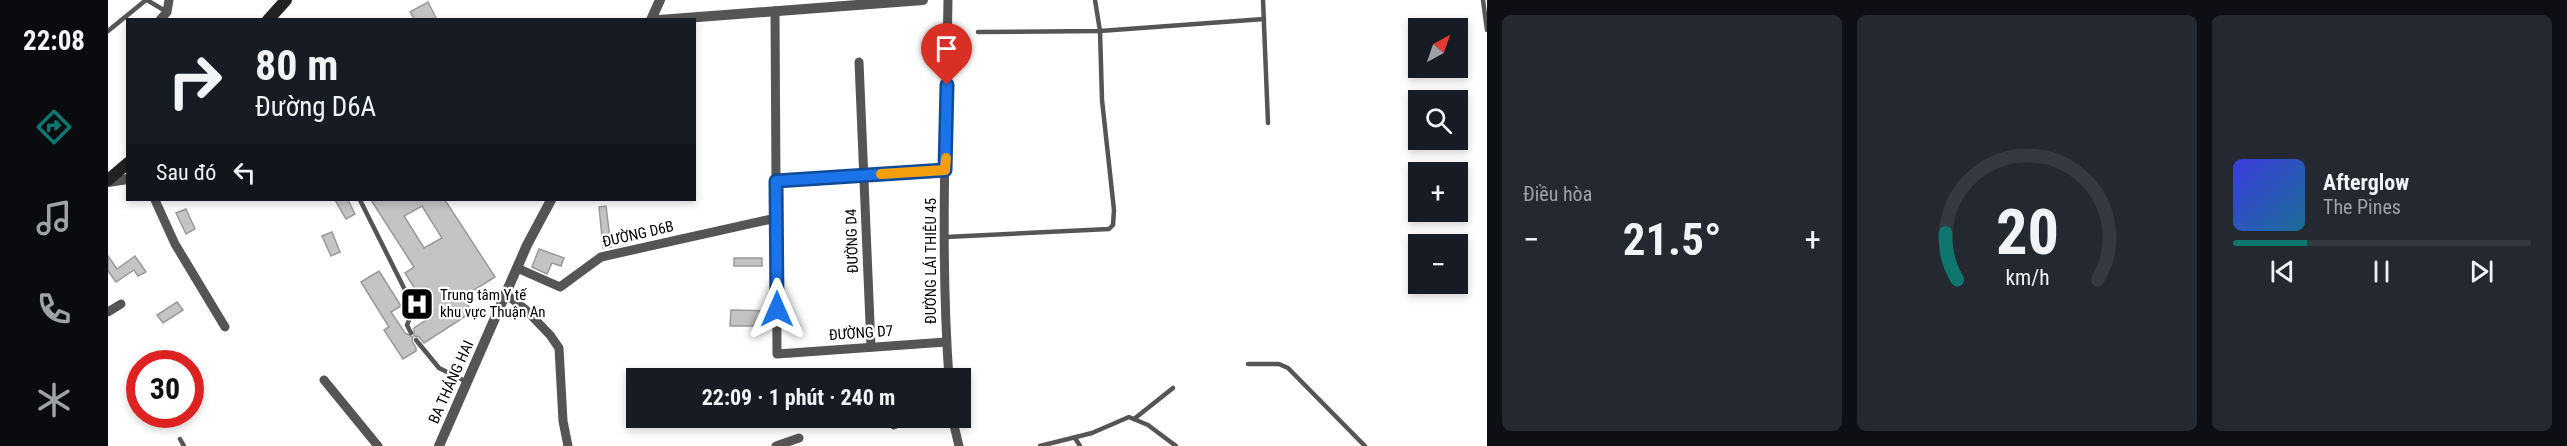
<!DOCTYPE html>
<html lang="vi">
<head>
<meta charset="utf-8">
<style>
	:root { --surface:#171b24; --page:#242831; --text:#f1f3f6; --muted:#9ea1a6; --line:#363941; --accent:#0f766e }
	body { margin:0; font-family:"Roboto Condensed",sans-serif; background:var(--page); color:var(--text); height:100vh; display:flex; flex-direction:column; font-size:22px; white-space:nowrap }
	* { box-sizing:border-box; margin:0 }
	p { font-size:20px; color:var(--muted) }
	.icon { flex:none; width:33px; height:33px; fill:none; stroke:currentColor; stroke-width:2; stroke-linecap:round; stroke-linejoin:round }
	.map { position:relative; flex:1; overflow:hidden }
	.panel { display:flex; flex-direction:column; gap:15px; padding:15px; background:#0d0f14; width:1080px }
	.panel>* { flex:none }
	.hud { position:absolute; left:18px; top:18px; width:570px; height:183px; border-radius:0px; box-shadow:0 3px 9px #0003; background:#171b24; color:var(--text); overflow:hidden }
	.needle { width:39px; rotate:40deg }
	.fabs { position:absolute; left:1300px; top:18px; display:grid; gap:12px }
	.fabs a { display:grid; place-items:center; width:60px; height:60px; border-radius:0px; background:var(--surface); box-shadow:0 3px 9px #0003; font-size:30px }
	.speed { position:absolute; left:18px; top:350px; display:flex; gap:12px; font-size:30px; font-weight:700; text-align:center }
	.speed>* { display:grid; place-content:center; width:78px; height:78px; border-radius:50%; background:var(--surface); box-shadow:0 3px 9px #0003; line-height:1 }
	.speed .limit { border:9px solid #d22; background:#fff; color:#111 }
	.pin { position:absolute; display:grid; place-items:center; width:51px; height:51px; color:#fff; margin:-62px -26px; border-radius:50% 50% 50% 0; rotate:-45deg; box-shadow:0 0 6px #0007 }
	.pin .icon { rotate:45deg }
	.me { position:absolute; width:66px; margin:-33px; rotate:0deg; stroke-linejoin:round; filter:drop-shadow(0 0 4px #0008) }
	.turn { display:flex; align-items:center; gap:21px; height:126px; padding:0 30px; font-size:27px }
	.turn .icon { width:78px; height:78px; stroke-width:2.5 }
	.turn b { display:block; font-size:42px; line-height:51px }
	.then { display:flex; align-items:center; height:57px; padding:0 30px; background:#0003; gap:12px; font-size:22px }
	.big { font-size:45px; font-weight:700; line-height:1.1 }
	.panel .card { flex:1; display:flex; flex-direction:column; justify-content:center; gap:9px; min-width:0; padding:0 21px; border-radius:9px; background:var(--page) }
	.panel .dial { align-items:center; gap:0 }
	.dial svg { height:156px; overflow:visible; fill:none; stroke:var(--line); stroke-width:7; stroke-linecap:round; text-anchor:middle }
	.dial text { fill:var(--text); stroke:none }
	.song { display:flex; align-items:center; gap:18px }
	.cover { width:72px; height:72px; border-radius:9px; background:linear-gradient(135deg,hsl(240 70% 55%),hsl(200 70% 35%)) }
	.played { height:6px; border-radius:3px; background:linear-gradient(90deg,var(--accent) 25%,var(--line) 25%) }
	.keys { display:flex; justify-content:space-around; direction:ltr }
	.heat { display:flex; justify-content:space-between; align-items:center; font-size:33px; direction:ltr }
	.panel .tiles { flex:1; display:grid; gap:15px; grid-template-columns:repeat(3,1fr) }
	.trip { position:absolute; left:518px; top:368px; width:345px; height:60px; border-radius:0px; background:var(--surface); box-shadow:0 3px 9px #0003; font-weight:700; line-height:60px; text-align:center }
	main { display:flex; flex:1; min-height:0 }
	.tabs { display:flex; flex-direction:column; width:108px; justify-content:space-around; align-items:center; background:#090b0e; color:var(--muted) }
	.tabs .icon { width:42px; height:42px }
	.tabs .selected { color:var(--accent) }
	.tabs b { font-size:27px; color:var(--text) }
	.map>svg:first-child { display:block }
	.building { fill:#c4c4c4; stroke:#999; stroke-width:1.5; fill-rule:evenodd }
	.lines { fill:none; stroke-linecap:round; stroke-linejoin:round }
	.service { stroke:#555; stroke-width:4.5 }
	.minor { stroke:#555; stroke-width:9 }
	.tertiary { stroke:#555; stroke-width:10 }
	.secondary { stroke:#222; stroke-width:12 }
	.route-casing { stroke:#114b97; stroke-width:15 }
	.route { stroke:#1a73e8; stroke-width:10 }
	.slow { stroke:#f59e0b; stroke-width:10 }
	.labels { text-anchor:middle; stroke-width:4.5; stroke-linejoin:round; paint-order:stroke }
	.street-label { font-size:15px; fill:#000; stroke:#fff }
	.poi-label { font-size:15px; fill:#000; stroke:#fff; text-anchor:start }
</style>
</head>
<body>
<main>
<nav class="tabs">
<b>22:08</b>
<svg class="icon selected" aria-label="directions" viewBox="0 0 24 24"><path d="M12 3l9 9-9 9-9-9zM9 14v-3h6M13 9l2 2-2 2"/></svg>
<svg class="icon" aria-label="music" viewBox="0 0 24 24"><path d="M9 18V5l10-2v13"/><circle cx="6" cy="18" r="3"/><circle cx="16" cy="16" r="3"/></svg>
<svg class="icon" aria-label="phone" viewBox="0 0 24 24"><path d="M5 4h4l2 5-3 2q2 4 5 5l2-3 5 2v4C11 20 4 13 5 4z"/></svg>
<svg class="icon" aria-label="climate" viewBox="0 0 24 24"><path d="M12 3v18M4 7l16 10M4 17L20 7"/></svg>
</nav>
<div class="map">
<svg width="1379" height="446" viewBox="0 0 1379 446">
	<rect width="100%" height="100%" fill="#fff"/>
	<g class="building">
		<polygon points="320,2 329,20 307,20 302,12"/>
		<polygon points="227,200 240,200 247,214 238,219"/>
		<path d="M263 200H337L387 277 355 297 364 312 316 343 311 337 306 336V328L324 316 297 273 306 267ZM314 206 334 238 316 248 296 216Z"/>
		<polygon points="498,206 503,247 495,248 491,207"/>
		<polygon points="78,209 87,229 78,234 68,213"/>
		<polygon points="224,232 232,252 223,256 214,236"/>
		<polygon points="431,249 456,258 453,266 444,263 439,274 424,267"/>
		<polygon points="0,256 9,269 27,256 38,272 30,276 26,270 8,282 0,271"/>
		<rect x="626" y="258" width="28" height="8"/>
		<polygon points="271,271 293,306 283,312 297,333 305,337 304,341 308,348 308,351 295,359 276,330 281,327 253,282"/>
		<polygon points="69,302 75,310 55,323 49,315"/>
		<polygon points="623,310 662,311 662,326 622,326"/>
	</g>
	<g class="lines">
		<g class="service">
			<polyline points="39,0 59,12"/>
			<polyline points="1155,0 1160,123"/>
			<polyline points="1375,0 1379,30"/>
			<polyline points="0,31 38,0"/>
			<polyline points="870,32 992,31 1156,19"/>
			<polyline points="252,200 306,308 299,325 303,333"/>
			<polyline points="838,237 1001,229 1005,225 1006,210 994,100 992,31 987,0"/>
			<polyline points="308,340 331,368 359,382"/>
			<polyline points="1140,364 1171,364 1180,368 1257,446"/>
			<polyline points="1026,419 1065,388"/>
			<polyline points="967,438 972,446"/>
			<polyline points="72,439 76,446"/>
			<polyline points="932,446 984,433 1021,417 1040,425 1068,446"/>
		</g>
		<g class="minor">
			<path d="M840 0C838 126 832 253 841 378"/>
			<polyline points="667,11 669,354 838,342"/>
			<polyline points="52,20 59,12 61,0"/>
			<polyline points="751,62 763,347"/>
			<polyline points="668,181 837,170"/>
			<polyline points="47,200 67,244 117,327"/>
			<polyline points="409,268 452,287 493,257 668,218"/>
			<polyline points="398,294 418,310 442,335 451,348 455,421 460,446"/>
			<polyline points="0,312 13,304"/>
			<polyline points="216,380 270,446"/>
			<polyline points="844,417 851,446"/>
			<polyline points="786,425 804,417"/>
			<polyline points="668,446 691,438"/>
		</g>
		<g class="tertiary">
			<polyline points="543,20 552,0"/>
			<polyline points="551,20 815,0"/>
			<polyline points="0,182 20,179"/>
			<polyline points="331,446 419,245 443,200"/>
		</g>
		<g class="secondary">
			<polyline points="160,20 178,0"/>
			<polyline points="0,180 20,163"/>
		</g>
	</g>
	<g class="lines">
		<g class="route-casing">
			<polyline id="route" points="669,309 668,181 837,170 839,85"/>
		</g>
		<use href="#route" class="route"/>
		<polyline class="slow" points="773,174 837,170 838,158"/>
	</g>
	<defs>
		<g id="hospital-square" transform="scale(1.725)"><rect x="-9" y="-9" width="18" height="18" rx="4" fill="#000" stroke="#fff"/><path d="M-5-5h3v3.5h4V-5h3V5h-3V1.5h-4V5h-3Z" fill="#fff"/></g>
	</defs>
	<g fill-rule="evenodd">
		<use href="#hospital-square" x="309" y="304"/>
	</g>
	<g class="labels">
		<g class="street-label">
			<text transform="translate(530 234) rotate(-13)" y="5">ĐƯỜNG D6B</text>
			<text transform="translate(744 241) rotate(-92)" y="5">ĐƯỜNG D4</text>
			<text transform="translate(823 261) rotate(-90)" y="5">ĐƯỜNG LÁI THIÊU 45</text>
			<text transform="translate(753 333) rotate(-4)" y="5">ĐƯỜNG D7</text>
			<text transform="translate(343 382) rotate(-66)" y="5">BA THÁNG HAI</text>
		</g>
		<g class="poi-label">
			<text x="332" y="300">Trung tâm Y tế<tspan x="332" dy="17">khu vực Thuận An</tspan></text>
		</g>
	</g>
</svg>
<div class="fabs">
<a><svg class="needle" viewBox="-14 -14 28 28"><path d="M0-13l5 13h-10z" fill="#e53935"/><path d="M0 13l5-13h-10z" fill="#9ea1a6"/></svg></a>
<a><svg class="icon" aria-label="search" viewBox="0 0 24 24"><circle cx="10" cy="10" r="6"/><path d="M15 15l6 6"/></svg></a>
<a>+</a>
<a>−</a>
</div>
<div class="speed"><div class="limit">30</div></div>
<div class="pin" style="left:839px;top:85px;background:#d93025"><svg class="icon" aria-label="arrive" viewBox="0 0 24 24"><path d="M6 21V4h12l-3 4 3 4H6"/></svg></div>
<svg class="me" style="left:669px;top:309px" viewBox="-20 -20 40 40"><path d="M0-17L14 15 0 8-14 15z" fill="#1a73e8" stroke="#fff" stroke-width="4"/></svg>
<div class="trip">22:09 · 1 phút · 240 m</div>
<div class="hud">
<div class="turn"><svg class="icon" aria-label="right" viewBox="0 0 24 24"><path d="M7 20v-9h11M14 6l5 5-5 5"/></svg><div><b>80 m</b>Đường D6A</div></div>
<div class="then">Sau đó<svg class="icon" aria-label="left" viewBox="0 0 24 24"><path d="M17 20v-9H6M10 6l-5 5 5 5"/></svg></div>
</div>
</div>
<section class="panel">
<div class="tiles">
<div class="card"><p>Điều hòa</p>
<div class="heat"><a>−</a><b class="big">21.5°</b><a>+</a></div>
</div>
<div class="card dial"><svg viewBox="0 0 100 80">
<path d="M14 69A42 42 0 1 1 86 69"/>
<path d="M14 69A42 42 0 0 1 8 45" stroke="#0f766e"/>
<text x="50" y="56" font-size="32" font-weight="700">20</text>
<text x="50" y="72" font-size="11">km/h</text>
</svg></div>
<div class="card">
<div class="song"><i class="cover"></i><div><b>Afterglow</b><p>The Pines</p></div></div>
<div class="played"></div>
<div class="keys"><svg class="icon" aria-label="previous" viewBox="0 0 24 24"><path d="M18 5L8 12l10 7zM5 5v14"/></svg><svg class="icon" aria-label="pause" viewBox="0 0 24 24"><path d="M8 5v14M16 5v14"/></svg><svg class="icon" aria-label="next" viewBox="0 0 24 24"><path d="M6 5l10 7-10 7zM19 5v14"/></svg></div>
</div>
</div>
</section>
</main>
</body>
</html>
